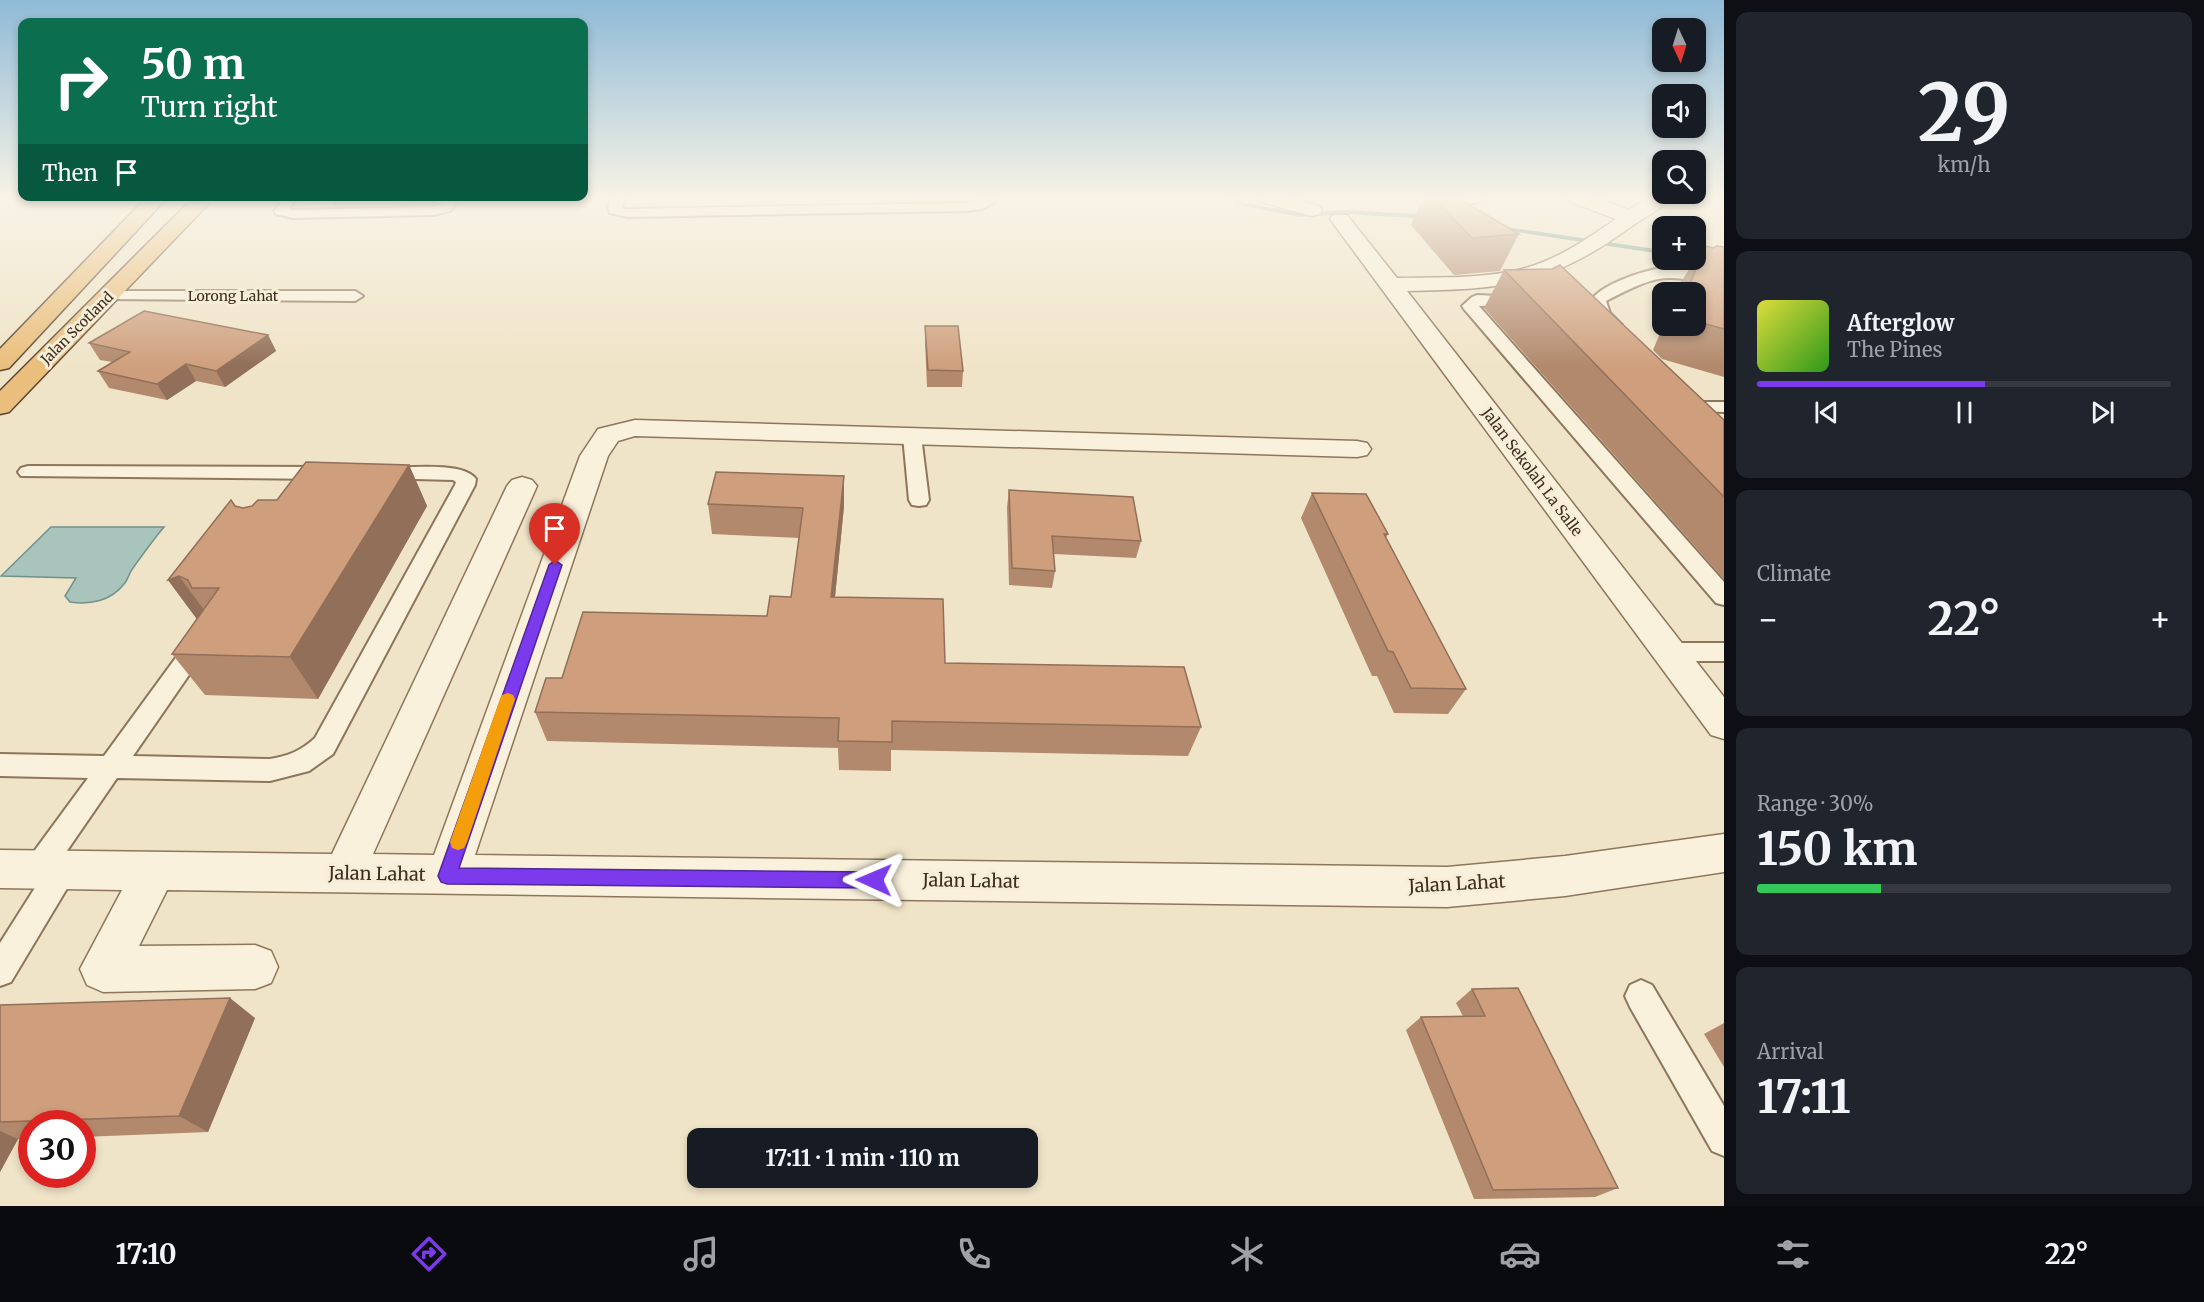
<!DOCTYPE html>
<html lang="en">
<head>
<meta charset="utf-8">
<style>
	:root { --surface:#171b24; --page:#20242c; --text:#f1f3f6; --muted:#9ea1a6; --line:#363941; --accent:#7c3aed }
	body { margin:0; font-family:Merriweather,serif; background:var(--page); color:var(--text); height:100vh; display:flex; flex-direction:column; font-size:22px; white-space:nowrap }
	* { box-sizing:border-box; margin:0 }
	p { font-size:20px; color:var(--muted) }
	.icon { flex:none; width:33px; height:33px; fill:none; stroke:currentColor; stroke-width:2; stroke-linecap:round; stroke-linejoin:round }
	.map { position:relative; flex:1; overflow:hidden }
	.panel { display:flex; flex-direction:column; gap:12px; padding:12px; background:#0d0f14; width:480px }
	.panel>* { flex:none }
	.banner { position:absolute; left:18px; top:18px; width:570px; height:183px; border-radius:12px; box-shadow:0 3px 9px #0003; background:#0b6e4f; color:#fff; overflow:hidden }
	.needle { width:39px; rotate:176deg }
	.controls { position:absolute; left:1652px; top:18px; display:grid; gap:12px }
	.controls a { display:grid; place-items:center; width:54px; height:54px; border-radius:12px; background:var(--surface); box-shadow:0 3px 9px #0003; font-size:30px }
	.speed { position:absolute; left:18px; top:1110px; display:flex; gap:12px; font-size:30px; font-weight:700; text-align:center }
	.speed>* { display:grid; place-content:center; width:78px; height:78px; border-radius:50%; background:var(--surface); box-shadow:0 3px 9px #0003; line-height:1 }
	.speed .limit { border:9px solid #d22; background:#fff; color:#111 }
	.pin { position:absolute; display:grid; place-items:center; width:51px; height:51px; color:#fff; margin:-62px -26px; border-radius:50% 50% 50% 0; rotate:-45deg; box-shadow:0 0 6px #0007 }
	.pin .icon { rotate:45deg }
	.me { position:absolute; width:66px; margin:-33px; rotate:271deg; stroke-linejoin:round; filter:drop-shadow(0 0 4px #0008) }
	.turn { display:flex; align-items:center; gap:21px; height:126px; padding:0 24px; font-size:27px }
	.turn .icon { width:78px; height:78px; stroke-width:2.5 }
	.turn b { display:block; font-size:42px; line-height:51px }
	.then { display:flex; align-items:center; height:57px; padding:0 24px; background:#0003; gap:12px; font-size:22px }
	.big { font-size:45px; font-weight:700; line-height:1.1 }
	.panel .tile { flex:1; display:flex; flex-direction:column; justify-content:center; gap:9px; min-width:0; padding:0 21px; border-radius:12px; background:var(--page) }
	.panel .dial { align-items:center; gap:0 }
	.dial b { font-size:78px; line-height:1 }
	.song { display:flex; align-items:center; gap:18px }
	.cover { width:72px; height:72px; border-radius:9px; background:linear-gradient(135deg,hsl(60 70% 55%),hsl(110 70% 35%)) }
	.played { height:6px; border-radius:3px; background:linear-gradient(90deg,var(--accent) 55%,var(--line) 55%) }
	.keys { display:flex; justify-content:space-around; direction:ltr }
	.heat { display:flex; justify-content:space-between; align-items:center; font-size:33px; direction:ltr }
	.charge { height:9px; border-radius:4px; background:linear-gradient(90deg,#34c759 30%,var(--line) 0) }
	.trip { position:absolute; left:687px; top:1128px; width:351px; height:60px; border-radius:12px; background:var(--surface); box-shadow:0 3px 9px #0003; font-weight:700; line-height:60px; text-align:center }
	.tab-bar { display:flex; height:96px; justify-content:space-around; align-items:center; background:#090b0e; color:var(--muted) }
	.tab-bar .icon { width:42px; height:42px }
	.tab-bar .active { color:var(--accent) }
	.tab-bar b { font-size:27px; color:var(--text) }
	main { display:flex; flex:1; min-height:0 }
	.map>svg:first-child { display:block }
	.water { fill:#a9c4bc; stroke:#6f938a; stroke-width:1.5 }
	.lines { fill:none; stroke-linecap:round; stroke-linejoin:round }
	.stream { fill:#6f938a; fill-rule:evenodd }
	.service-casing { stroke:#8d765c; stroke-width:4 }
	.minor-casing { stroke:#8d765c; stroke-width:3 }
	.trunk-casing { stroke:#5b4430; stroke-width:3 }
	.service { fill:#faf1dc; fill-rule:evenodd }
	.minor { fill:#faf1dc; fill-rule:evenodd }
	.trunk { fill:#eabe7c; fill-rule:evenodd }
	.wall { fill:#b2896c }
	.shaded-wall { fill:#916f58 }
	.building { fill:#cf9f7d; stroke:#916f58; stroke-width:1.5 }
	.route { fill:#7c3aed; stroke:#51269a; stroke-width:1.5 }
	.slow { fill:#f59e0b }
	.labels { text-anchor:middle; stroke-width:6; stroke-linejoin:round; paint-order:stroke }
	.far-street-label { font-size:14px; fill:#3d2e20; stroke:#f7eed8 }
	.street-label { font-size:15px; fill:#3d2e20; stroke:#f7eed8 }
	.near-street-label { font-size:18px; fill:#3d2e20; stroke:#f7eed8 }
</style>
</head>
<body>
<main>
<div class="map">
<svg width="1724" height="1206" viewBox="0 0 1724 1206">
	<rect width="100%" height="100%" fill="#f0e4c8"/>
	<path class="water" d="M51 527H164C153 540 143 554 133 568 129 573 128 580 124 584 111 601 90 605 70 602L65 596 76 578 1 576Z"/>
	<g class="lines">
		<g class="stream">
			<polygon points="1228,198 1236,198 1247,203 1300,213 1347,210 1431,215 1435,217 1431,219 1347,214 1300,217 1243,206"/>
			<polygon points="1493,225 1662,250 1662,254 1496,229 1493,229"/>
			<polygon points="1695,255 1724,260 1724,264 1695,259"/>
		</g>
		<g class="service-casing">
			<g id="service">
				<polygon points="284,198 296,198 289,209 293,210 433,207 440,205 446,198 459,198 450,211 433,215 293,218 276,214 274,211"/>
				<path d="M610 198H623L622 208 627 209 966 203C978 202 983 198 994 198L995 202 982 209 966 211 627 217 610 213 608 210Z"/>
				<polygon points="1462,198 1482,198 1480,201 1443,212 1436,208 1438,205"/>
				<path d="M1662 268 1684 269 1724 278V288C1666 273 1660 273 1606 301L1610 313 1622 325 1620 328H1608L1595 315 1590 302C1600 284 1643 271 1662 268Z"/>
				<polygon points="110,291 355,291 363,296 355,301 105,299 102,296 105,293"/>
				<polygon points="1477,295 1522,297 1525,300 1517,305 1479,306 1724,582 1724,605 1716,603 1464,309 1462,306 1472,297"/>
				<polygon points="1700,402 1724,402 1724,412 1694,411 1691,407 1694,403"/>
				<polygon points="912,430 919,432 921,436 929,500 926,505 919,506 912,505 909,500 903,436 905,432"/>
				<polygon points="28,466 327,467 334,469 337,473 334,477 327,479 21,476 18,472 21,468"/>
				<path d="M384 468C405 468 464 461 476 479L475 485 333 754 309 771 270 781 117 778 62 858 72 862 76 871 72 880 11 982 0 986V943L38 883 27 879 23 870 27 861 88 778 0 776V754L104 756 191 637 199 634 207 637 211 643 133 756 270 759C288 756 301 751 315 738L455 485 456 482 453 480 377 478 374 474 377 470Z"/>
				<polygon points="1669,643 1724,643 1724,661 1669,661 1661,658 1657,652 1661,646"/>
				<polygon points="1641,980 1652,985 1724,1106 1724,1156 1712,1151 1630,1007 1625,996 1630,985"/>
			</g>
		</g>
		<g class="minor-casing">
			<g id="minor">
				<polygon points="1258,198 1289,198 1319,206 1322,210 1319,214 1312,216 1261,202"/>
				<path d="M1568 198H1595L1629 210 1647 198H1670C1661 210 1641 219 1629 228 1549 286 1503 289 1407 291L1724 697V739L1711 735 1330 219 1333 215H1347L1397 278C1438 277 1482 279 1522 269 1557 260 1587 239 1616 219L1571 202Z"/>
				<polygon points="635,420 1357,441 1367,443 1371,449 1367,455 1357,457 635,436 618,441 608,456 475,855 1447,867 1565,856 1724,834 1724,872 1565,896 1447,907 167,890 139,946 255,945 271,951 278,967 271,983 255,989 103,992 87,985 80,969 122,890 0,888 0,850 332,854 507,486 512,480 522,477 532,480 537,486 373,854 434,855 580,456 598,429"/>
			</g>
		</g>
		<g class="trunk-casing">
			<g id="trunk">
				<polygon points="146,198 167,198 9,368 0,370 0,349"/>
				<polygon points="193,198 214,198 9,412 0,414 0,391"/>
			</g>
		</g>
		<use href="#service" class="service"/>
		<use href="#minor" class="minor"/>
		<use href="#trunk" class="trunk"/>
	</g>
	<g class="wall">
		<polygon points="331,198 437,198 433,205 335,207"/>
		<polygon points="1423,198 1458,198 1519,234 1500,271 1454,275 1411,225"/>
		<polygon points="1705,246 1713,248 1724,247 1724,377 1662,359 1653,350 1663,326 1695,326 1695,292 1677,292 1680,283"/>
		<polygon points="1504,270 1724,420 1724,579 1484,308"/>
		<polygon points="925,326 963,371 962,387 927,387 925,342"/>
		<polygon points="268,335 276,351 225,387 196,381 167,400 109,388 98,371 113,362 100,360 89,343"/>
		<polygon points="409,465 427,506 318,699 205,695 172,654 197,619 168,580 235,506 243,508 277,500"/>
		<polygon points="1009,490 1141,541 1136,558 1054,554 1055,571 1052,588 1009,585 1007,507"/>
		<polygon points="1312,493 1388,534 1386,538 1466,689 1448,714 1394,713 1377,676 1372,676 1301,518"/>
		<polygon points="708,504 844,506 835,597 945,663 1201,727 1188,756 891,750 891,771 839,770 838,748 547,741 535,712 562,678 767,616 791,597 799,538 712,534"/>
		<polygon points="1472,989 1618,1188 1595,1197 1474,1199 1406,1030 1421,1017 1463,1016 1456,1003"/>
		<polygon points="0,1005 255,1018 208,1132 82,1137 82,1124 32,1124 32,1139 18,1139 0,1172"/>
		<polygon points="1724,1023 1724,1067 1704,1034"/>
	</g>
	<g class="shaded-wall">
		<polygon points="431,198 437,198 433,205"/>
		<polygon points="268,335 276,351 225,387 216,371"/>
		<polygon points="186,364 196,381 167,400 157,384"/>
		<polygon points="409,465 427,506 318,699 290,657"/>
		<polygon points="844,476 844,506 832,627 831,597"/>
		<polygon points="179,576 210,618 199,622 168,580"/>
		<polygon points="230,998 255,1018 208,1132 179,1116"/>
		<polygon points="0,1131 18,1139 0,1172"/>
	</g>
	<g class="building">
		<polygon points="1434,198 1458,198 1519,234 1472,238"/>
		<polygon points="1705,246 1713,248 1717,246 1724,247 1724,329 1695,321 1695,292 1687,292"/>
		<polygon points="1560,265 1724,420 1724,497 1504,270 1552,269"/>
		<polygon points="144,311 268,335 216,371 186,364 157,384 98,371 130,352 89,343"/>
		<polygon points="925,326 958,326 963,371 928,370"/>
		<polygon points="306,462 409,465 290,657 172,654 219,588 192,588 188,580 179,576 168,580 231,500 235,506 243,508 252,506 258,500 277,500"/>
		<polygon points="716,472 844,476 831,597 943,599 945,663 1184,667 1201,727 892,721 892,742 838,741 839,718 535,712 546,678 562,678 583,612 767,616 770,596 791,597 803,508 708,504"/>
		<polygon points="1009,490 1133,497 1141,541 1052,536 1055,571 1012,568"/>
		<polygon points="1312,493 1366,494 1388,534 1384,534 1466,689 1411,688 1393,652 1388,651"/>
		<polygon points="1518,988 1618,1188 1493,1190 1421,1017 1485,1016 1472,989"/>
		<polygon points="230,998 179,1116 0,1122 0,1005"/>
	</g>
	<linearGradient id="sky" x2="0" y2="1"><stop stop-color="#8fbad6"/><stop offset="0.54" stop-color="#f8f3e6"/><stop offset="1" stop-color="#f8f3e6" stop-opacity="0"/></linearGradient>
	<rect width="1724" height="367" fill="url(#sky)"/>
	<polygon class="route" points="555,560 562,565 459,868 874,872 880,875 882,880 880,886 874,888 447,884 441,882 438,876 549,565"/>
	<polygon class="slow" points="508,693 513,695 515,699 467,842 464,848 458,850 452,848 450,842 500,699 502,695"/>
	<g class="labels">
		<g class="far-street-label">
			<text x="233" y="301">Lorong Lahat</text>
			<text transform="translate(77 328) rotate(-45)" y="5">Jalan Scotland</text>
		</g>
		<g class="street-label">
			<text transform="translate(1532 472) rotate(53)" y="5">Jalan Sekolah La Salle</text>
		</g>
		<g class="near-street-label">
			<text transform="translate(377 874) rotate(1)" y="6">Jalan Lahat</text>
			<text transform="translate(971 881) rotate(1)" y="6">Jalan Lahat</text>
			<text transform="translate(1457 884) rotate(-3)" y="6">Jalan Lahat</text>
		</g>
	</g>
</svg>
<div class="controls">
<a><svg class="needle" viewBox="-14 -14 28 28"><path d="M0-13l5 13h-10z" fill="#e53935"/><path d="M0 13l5-13h-10z" fill="#9ea1a6"/></svg></a>
<a><svg class="icon" aria-label="sound" viewBox="0 0 24 24"><path d="M4 9h4l5-4v14l-5-4H4zM17 9q2 3 0 6"/></svg></a>
<a><svg class="icon" aria-label="search" viewBox="0 0 24 24"><circle cx="10" cy="10" r="6"/><path d="M15 15l6 6"/></svg></a>
<a>+</a>
<a>−</a>
</div>
<div class="speed"><div class="limit">30</div></div>
<div class="pin" style="left:555px;top:565px;background:#d93025"><svg class="icon" aria-label="arrive" viewBox="0 0 24 24"><path d="M6 21V4h12l-3 4 3 4H6"/></svg></div>
<svg class="me" style="left:874px;top:880px" viewBox="-20 -20 40 40"><path d="M0-17L14 15 0 8-14 15z" fill="#7c3aed" stroke="#fff" stroke-width="4"/></svg>
<div class="trip">17:11 · 1 min · 110 m</div>
<div class="banner">
<div class="turn"><svg class="icon" aria-label="right" viewBox="0 0 24 24"><path d="M7 20v-9h11M14 6l5 5-5 5"/></svg><div><b>50 m</b>Turn right</div></div>
<div class="then">Then<svg class="icon" aria-label="arrive" viewBox="0 0 24 24"><path d="M6 21V4h12l-3 4 3 4H6"/></svg></div>
</div>
</div>
<section class="panel">
<div class="tile dial"><b>29</b><p>km/h</p></div>
<div class="tile">
<div class="song"><i class="cover"></i><div><b>Afterglow</b><p>The Pines</p></div></div>
<div class="played"></div>
<div class="keys"><svg class="icon" aria-label="previous" viewBox="0 0 24 24"><path d="M18 5L8 12l10 7zM5 5v14"/></svg><svg class="icon" aria-label="pause" viewBox="0 0 24 24"><path d="M8 5v14M16 5v14"/></svg><svg class="icon" aria-label="next" viewBox="0 0 24 24"><path d="M6 5l10 7-10 7zM19 5v14"/></svg></div>
</div>
<div class="tile"><p>Climate</p>
<div class="heat"><a>−</a><b class="big">22°</b><a>+</a></div>
</div>
<div class="tile"><p>Range · 30%</p><b class="big">150 km</b><div class="charge"></div></div>
<div class="tile"><p>Arrival</p><b class="big">17:11</b></div>
</section>
</main>
<nav class="tab-bar">
<b>17:10</b>
<svg class="icon active" aria-label="directions" viewBox="0 0 24 24"><path d="M12 3l9 9-9 9-9-9zM9 14v-3h6M13 9l2 2-2 2"/></svg>
<svg class="icon" aria-label="music" viewBox="0 0 24 24"><path d="M9 18V5l10-2v13"/><circle cx="6" cy="18" r="3"/><circle cx="16" cy="16" r="3"/></svg>
<svg class="icon" aria-label="phone" viewBox="0 0 24 24"><path d="M5 4h4l2 5-3 2q2 4 5 5l2-3 5 2v4C11 20 4 13 5 4z"/></svg>
<svg class="icon" aria-label="climate" viewBox="0 0 24 24"><path d="M12 3v18M4 7l16 10M4 17L20 7"/></svg>
<svg class="icon" aria-label="car" viewBox="0 0 24 24"><path d="M5 17H2v-5l4-1 3-4h7l3 4 3 1v5h-3M9 17h6M6 11h13"/><circle cx="7" cy="17" r="2"/><circle cx="17" cy="17" r="2"/></svg>
<svg class="icon" aria-label="filters" viewBox="0 0 24 24"><path d="M4 7h16M4 17h16"/><circle cx="9" cy="7" r="2"/><circle cx="15" cy="17" r="2"/></svg>
<b>22°</b>
</nav>
</body>
</html>
